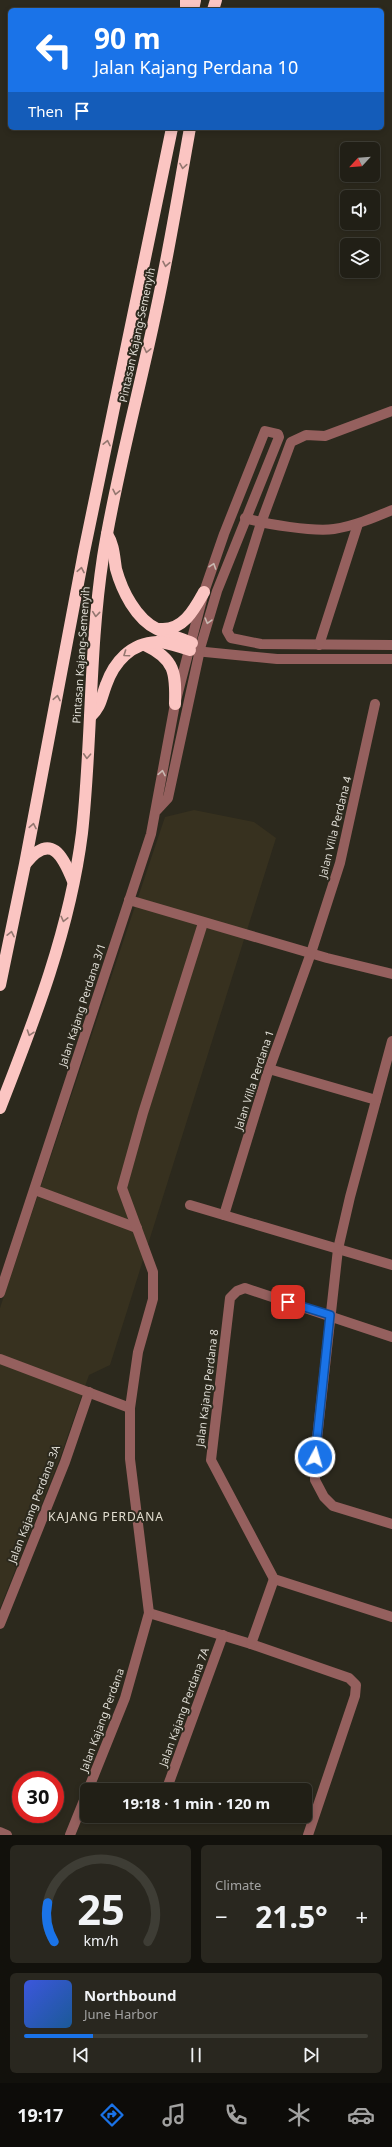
<!DOCTYPE html>
<html lang="en">
<head>
<meta charset="utf-8">
<style>
	:root { --surface:#211f16; --page:#29271f; --text:#f1f3f6; --muted:#a2a2a1; --line:#3e3d35; --accent:#1a73e8 }
	body { margin:0; font-family:"Noto Sans",sans-serif; background:var(--page); color:var(--text); height:100vh; display:flex; flex-direction:column; font-size:15px; white-space:nowrap }
	* { box-sizing:border-box; margin:0 }
	p { font-size:13px; color:var(--muted) }
	.icon { flex:none; width:22px; height:22px; fill:none; stroke:currentColor; stroke-width:2; stroke-linecap:round; stroke-linejoin:round }
	.map { position:relative; height:1835px; overflow:hidden }
	.panel { display:flex; flex-direction:column; gap:10px; padding:10px; background:#12110c; flex:1 }
	.panel>* { flex:none }
	.banner { position:absolute; left:8px; top:8px; width:376px; height:122px; border-radius:6px; box-shadow:0 2px 6px #0003,0 0 0 1px var(--line); background:#1a73e8; color:#fff; overflow:hidden }
	.needle { width:26px; rotate:244deg }
	.buttons { position:absolute; left:340px; top:142px; display:grid; gap:8px }
	.buttons a { display:grid; place-items:center; width:40px; height:40px; border-radius:6px; background:var(--surface); box-shadow:0 2px 6px #0003,0 0 0 1px var(--line); font-size:20px }
	.speed { position:absolute; left:12px; top:1771px; display:flex; gap:8px; font-size:20px; font-weight:700; text-align:center }
	.speed>* { display:grid; place-content:center; width:52px; height:52px; border-radius:50%; background:var(--surface); box-shadow:0 2px 6px #0003,0 0 0 1px var(--line); line-height:1 }
	.speed .limit { border:6px solid #d22; background:#fff; color:#111 }
	.pin { position:absolute; display:grid; place-items:center; width:34px; height:34px; color:#fff; margin:-17px; border-radius:8px; box-shadow:0 2px 6px #0006 }
	.me { position:absolute; width:44px; margin:-22px; rotate:6deg; stroke-linejoin:round; filter:drop-shadow(0 0 3px #0008) }
	.turn { display:flex; align-items:center; gap:14px; height:84px; padding:0 20px; font-size:18px }
	.turn .icon { width:52px; height:52px; stroke-width:2.5 }
	.turn b { display:block; font-size:28px; line-height:34px }
	.then { display:flex; align-items:center; height:38px; padding:0 20px; background:#0003; gap:8px; font-size:15px }
	.big { font-size:30px; font-weight:700; line-height:1.1 }
	.panel .card { flex:1; display:flex; flex-direction:column; justify-content:center; gap:6px; min-width:0; padding:0 14px; border-radius:6px; background:var(--page) }
	.panel .dial { align-items:center; gap:0 }
	.dial svg { height:104px; overflow:visible; fill:none; stroke:var(--line); stroke-width:7; stroke-linecap:round; text-anchor:middle }
	.dial text { fill:var(--text); stroke:none }
	.song { display:flex; align-items:center; gap:12px }
	.cover { width:48px; height:48px; border-radius:6px; background:linear-gradient(135deg,hsl(230 70% 55%),hsl(210 70% 35%)) }
	.played { height:4px; border-radius:2px; background:linear-gradient(90deg,var(--accent) 20%,var(--line) 20%) }
	.keys { display:flex; justify-content:space-around; direction:ltr }
	.heat { display:flex; justify-content:space-between; align-items:center; font-size:22px; direction:ltr }
	.panel .tiles { flex:1; display:grid; gap:10px; grid-template-columns:1fr 1fr }
	.card:last-child { grid-column:span 2 }
	.trip { position:absolute; left:80px; top:1783px; width:232px; height:40px; border-radius:6px; background:var(--surface); box-shadow:0 2px 6px #0003,0 0 0 1px var(--line); font-weight:700; line-height:40px; text-align:center }
	.tab-bar { display:flex; height:64px; justify-content:space-around; align-items:center; background:#0d0c09; color:var(--muted) }
	.tab-bar .icon { width:28px; height:28px }
	.tab-bar .on { color:var(--accent) }
	.tab-bar b { font-size:18px; color:var(--text) }
	.map>svg:first-child { display:block }
	.built { fill:#37311f }
	.lines { fill:none; stroke-linecap:round; stroke-linejoin:round }
	.minor { stroke:#95605e; stroke-width:10 }
	.highway { stroke:#fbc5c2; stroke-width:12 }
	.oneway { stroke:#947770 }
	.oneway2 { stroke:#c9b8b1 }
	.route-casing { stroke:#114b97; stroke-width:10 }
	.route { stroke:#1a73e8; stroke-width:7 }
	.labels { text-anchor:middle; stroke-width:4; stroke-linejoin:round; paint-order:stroke }
	.street-label { font-size:11px; fill:#dfddd5; stroke:#2c291d }
	.neighbourhood-label { font-size:12px; letter-spacing:1px; fill:#e3ded0; stroke:#2c291d }
</style>
</head>
<body>
<div class="map">
<svg width="392" height="1835" viewBox="0 0 392 1835">
	<rect width="100%" height="100%" fill="#2c291d"/>
	<polygon class="built" points="194,810 254,822 276,838 110,1365 89,1375 61,1455 0,1608 0,1308 165,817"/>
	<g class="lines">
		<g class="minor">
			<polyline points="392,411 325,436 306,435 291,442 261,523 227,631 231,638 261,644 392,645"/>
			<path d="M245 518C264 524 314 532 334 529 354 526 373 518 392 510"/>
			<polyline points="319,645 358,524"/>
			<polyline points="195,651 277,659 392,659"/>
			<polyline points="129,900 327,958 392,974"/>
			<polyline points="392,1041 350,1197 338,1249 315,1457 315,1480 324,1497 333,1506 392,1524"/>
			<polyline points="269,1069 376,1100"/>
			<polyline points="35,1190 137,1228"/>
			<polyline points="190,1205 392,1265"/>
			<polyline points="224,1215 267,1075 311,953 340,863 375,704"/>
			<polyline points="0,1293 151,834 175,704 204,592 224,534 265,431 278,434 279,437 217,591 201,645 168,798 155,812"/>
			<polyline points="392,1337 245,1288 237,1291 230,1298 211,1460 274,1579 392,1617"/>
			<polyline points="0,1359 130,1408"/>
			<polyline points="149,1613 251,1644 349,1678 356,1685 355,1696 308,1835"/>
			<polyline points="0,1624 65,1462 89,1392"/>
			<polyline points="251,1644 274,1579"/>
			<polyline points="167,1788 223,1635"/>
			<polyline points="88,1790 125,1698 149,1613 130,1459 130,1408 138,1352 153,1299 153,1272 122,1188 143,1113 203,923"/>
			<polyline points="0,1832 7,1835"/>
			<polyline points="70,1835 87,1793"/>
		</g>
		<g class="highway">
			<polyline points="186,0 186,10"/>
			<polyline points="193,10 195,0"/>
			<polyline points="213,10 216,0"/>
			<path d="M107 534C114 545 114 557 116 569 122 591 136 619 157 629 168 635 180 638 192 643"/>
			<path d="M160 629C183 631 194 610 204 592"/>
			<path d="M145 645C175 659 176 673 175 704"/>
			<path d="M90 717C101 707 101 698 106 685 114 662 131 643 157 642 168 642 179 647 190 650"/>
			<path d="M26 863C51 832 63 856 73 881"/>
			<polyline points="0,985 25,864 84,552 172,128"/>
			<path d="M0 1108C35 1019 70 929 82 833 92 742 89 649 103 557 116 475 139 393 156 311 169 251 179 189 190 128"/>
		</g>
	</g>
	<defs><path id="oneway-chevron" d="M-2-3.5L2.5 0L-2 3.5" fill="none" stroke-width="1.6" stroke-linecap="round" stroke-linejoin="round"/></defs>
	<g class="oneway">
		<use href="#oneway-chevron" transform="translate(183 166) rotate(99)"/>
		<use href="#oneway-chevron" transform="translate(166 264) rotate(101)"/>
		<use href="#oneway-chevron" transform="translate(147 350) rotate(103)"/>
		<use href="#oneway-chevron" transform="translate(107 443) rotate(-78)"/>
		<use href="#oneway-chevron" transform="translate(116 492) rotate(102)"/>
		<use href="#oneway-chevron" transform="translate(81 570) rotate(-79)"/>
		<use href="#oneway-chevron" transform="translate(96 614) rotate(96)"/>
		<use href="#oneway-chevron" transform="translate(126 654) rotate(145)"/>
		<use href="#oneway-chevron" transform="translate(57 698) rotate(-79)"/>
		<use href="#oneway-chevron" transform="translate(87 756) rotate(93)"/>
		<use href="#oneway-chevron" transform="translate(33 826) rotate(-79)"/>
		<use href="#oneway-chevron" transform="translate(64 919) rotate(104)"/>
		<use href="#oneway-chevron" transform="translate(11 934) rotate(-78)"/>
		<use href="#oneway-chevron" transform="translate(30 1033) rotate(109)"/>
	</g>
	<g class="oneway2">
		<use href="#oneway-chevron" transform="translate(213 566) rotate(-71)"/>
		<use href="#oneway-chevron" transform="translate(208 621) rotate(106)"/>
		<use href="#oneway-chevron" transform="translate(162 773) rotate(-79)"/>
	</g>
	<g class="lines">
		<g class="route-casing">
			<polyline id="route" points="288,1302 330,1315 315,1457"/>
		</g>
		<use href="#route" class="route"/>
	</g>
	<g class="labels">
		<g class="street-label">
			<text transform="translate(137 335) rotate(-78)" y="4">Pintasan Kajang-Semenyih</text>
			<text transform="translate(81 655) rotate(-86)" y="4">Pintasan Kajang-Semenyih</text>
			<text transform="translate(335 827) rotate(-76)" y="4">Jalan Villa Perdana 4</text>
			<text transform="translate(82 1005) rotate(-72)" y="4">Jalan Kajang Perdana 3/1</text>
			<text transform="translate(254 1080) rotate(-72)" y="4">Jalan Villa Perdana 1</text>
			<text transform="translate(207 1388) rotate(-83)" y="4">Jalan Kajang Perdana 8</text>
			<text transform="translate(34 1504) rotate(-69)" y="4">Jalan Kajang Perdana 3A</text>
			<text transform="translate(184 1707) rotate(-70)" y="4">Jalan Kajang Perdana 7A</text>
			<text transform="translate(102 1720) rotate(-70)" y="4">Jalan Kajang Perdana</text>
		</g>
		<g class="neighbourhood-label">
			<text x="106" y="1521">KAJANG PERDANA</text>
		</g>
	</g>
</svg>
<div class="buttons">
<a><svg class="needle" viewBox="-14 -14 28 28"><path d="M0-13l5 13h-10z" fill="#e53935"/><path d="M0 13l5-13h-10z" fill="#a2a2a1"/></svg></a>
<a><svg class="icon" aria-label="sound" viewBox="0 0 24 24"><path d="M4 9h4l5-4v14l-5-4H4zM17 9q2 3 0 6"/></svg></a>
<a><svg class="icon" aria-label="layers" viewBox="0 0 24 24"><path d="M12 4l9 5-9 5-9-5zM3 14l9 5 9-5"/></svg></a>
</div>
<div class="speed"><div class="limit">30</div></div>
<div class="pin" style="left:288px;top:1302px;background:#d93025"><svg class="icon" aria-label="arrive" viewBox="0 0 24 24"><path d="M6 21V4h12l-3 4 3 4H6"/></svg></div>
<svg class="me" style="left:315px;top:1457px" viewBox="-20 -20 40 40"><circle r="17" fill="#1a73e8" stroke="#fff" stroke-width="3"/><path d="M0-11L8 9 0 5-8 9z" fill="#fff"/></svg>
<div class="trip">19:18 · 1 min · 120 m</div>
<div class="banner">
<div class="turn"><svg class="icon" aria-label="left" viewBox="0 0 24 24"><path d="M17 20v-9H6M10 6l-5 5 5 5"/></svg><div><b>90 m</b>Jalan Kajang Perdana 10</div></div>
<div class="then">Then<svg class="icon" aria-label="arrive" viewBox="0 0 24 24"><path d="M6 21V4h12l-3 4 3 4H6"/></svg></div>
</div>
</div>
<section class="panel">
<div class="tiles">
<div class="card dial"><svg viewBox="0 0 100 80">
<path d="M14 69A42 42 0 1 1 86 69"/>
<path d="M14 69A42 42 0 0 1 9 39" stroke="#1a73e8"/>
<text x="50" y="56" font-size="32" font-weight="700">25</text>
<text x="50" y="72" font-size="11">km/h</text>
</svg></div>
<div class="card"><p>Climate</p>
<div class="heat"><a>−</a><b class="big">21.5°</b><a>+</a></div>
</div>
<div class="card">
<div class="song"><i class="cover"></i><div><b>Northbound</b><p>June Harbor</p></div></div>
<div class="played"></div>
<div class="keys"><svg class="icon" aria-label="previous" viewBox="0 0 24 24"><path d="M18 5L8 12l10 7zM5 5v14"/></svg><svg class="icon" aria-label="pause" viewBox="0 0 24 24"><path d="M8 5v14M16 5v14"/></svg><svg class="icon" aria-label="next" viewBox="0 0 24 24"><path d="M6 5l10 7-10 7zM19 5v14"/></svg></div>
</div>
</div>
</section>
<nav class="tab-bar">
<b>19:17</b>
<svg class="icon on" aria-label="directions" viewBox="0 0 24 24"><path d="M12 3l9 9-9 9-9-9zM9 14v-3h6M13 9l2 2-2 2"/></svg>
<svg class="icon" aria-label="music" viewBox="0 0 24 24"><path d="M9 18V5l10-2v13"/><circle cx="6" cy="18" r="3"/><circle cx="16" cy="16" r="3"/></svg>
<svg class="icon" aria-label="phone" viewBox="0 0 24 24"><path d="M5 4h4l2 5-3 2q2 4 5 5l2-3 5 2v4C11 20 4 13 5 4z"/></svg>
<svg class="icon" aria-label="climate" viewBox="0 0 24 24"><path d="M12 3v18M4 7l16 10M4 17L20 7"/></svg>
<svg class="icon" aria-label="car" viewBox="0 0 24 24"><path d="M5 17H2v-5l4-1 3-4h7l3 4 3 1v5h-3M9 17h6M6 11h13"/><circle cx="7" cy="17" r="2"/><circle cx="17" cy="17" r="2"/></svg>
</nav>
</body>
</html>
